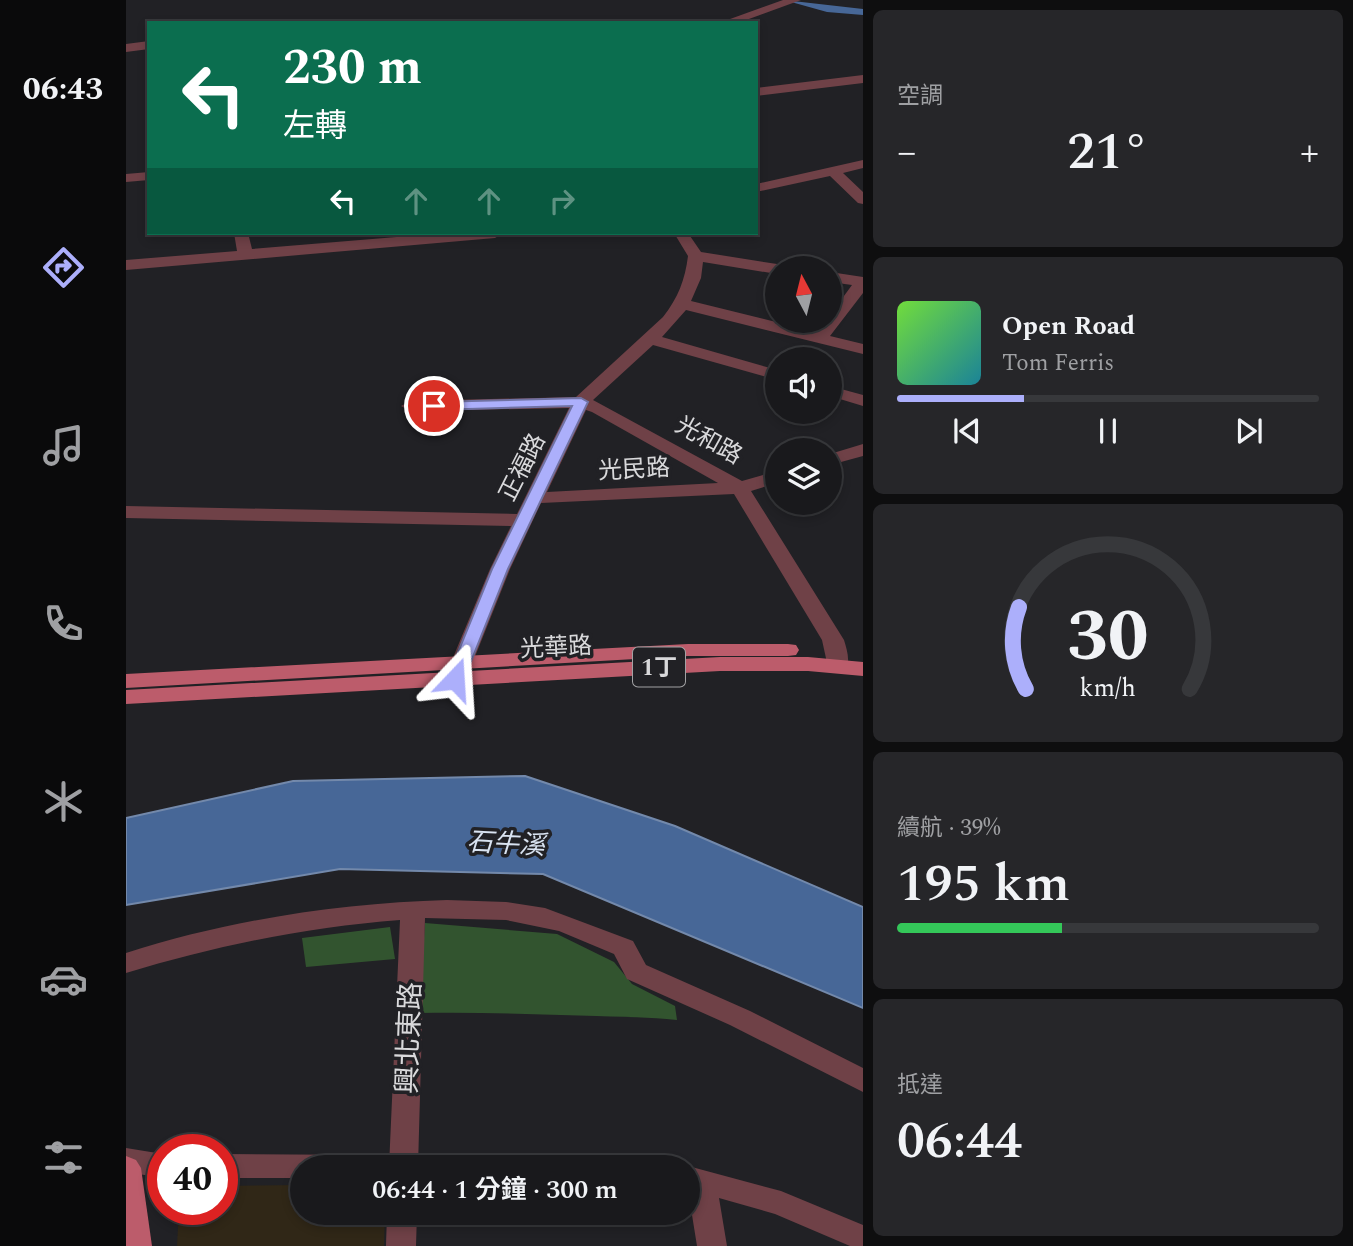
<!DOCTYPE html>
<html lang="zh-TW">
<head>
<meta charset="utf-8">
<style>
	:root { --surface:#19191c; --page:#262629; --text:#f1f3f6; --muted:#9fa0a3; --line:#37383b; --accent:#acaffb }
	body { margin:0; font-family:Spectral,"Noto Sans TC",serif; background:var(--page); color:var(--text); height:100vh; display:flex; flex-direction:column; font-size:26px; white-space:nowrap }
	* { box-sizing:border-box; margin:0 }
	p { font-size:23px; color:var(--muted) }
	.icon { flex:none; width:38px; height:38px; fill:none; stroke:currentColor; stroke-width:2; stroke-linecap:round; stroke-linejoin:round }
	.map { position:relative; flex:1; overflow:hidden }
	.side { display:flex; flex-direction:column; gap:10px; padding:10px; background:#0e0e0f; width:490px }
	.side>* { flex:none }
	.guide { position:absolute; left:21px; top:21px; width:611px; height:214px; border-radius:0px; box-shadow:0 4px 10px #0003,0 0 0 2px var(--line); background:#0b6e4f; color:#fff; overflow:hidden }
	.needle { width:46px; rotate:353deg }
	.buttons { position:absolute; left:639px; top:256px; display:grid; gap:14px }
	.buttons a { display:grid; place-items:center; width:77px; height:77px; border-radius:50%; background:var(--surface); box-shadow:0 4px 10px #0003,0 0 0 2px var(--line); font-size:35px }
	.speed { position:absolute; left:21px; top:1134px; display:flex; gap:14px; font-size:35px; font-weight:700; text-align:center }
	.speed>* { display:grid; place-content:center; width:91px; height:91px; border-radius:50%; background:var(--surface); box-shadow:0 4px 10px #0003,0 0 0 2px var(--line); line-height:1 }
	.speed .limit { border:10px solid #d22; background:#fff; color:#111 }
	.pin { position:absolute; display:grid; place-items:center; width:60px; height:60px; color:#fff; margin:-30px; border:4px solid #fff; border-radius:50%; box-shadow:0 2px 7px #0007 }
	.me { position:absolute; width:77px; margin:-38px; rotate:20deg; stroke-linejoin:round; filter:drop-shadow(0 0 5px #0008) }
	.turn { display:flex; align-items:center; gap:24px; height:147px; padding:0 21px; font-size:32px }
	.turn .icon { width:91px; height:91px; stroke-width:2.5 }
	.turn b { display:block; font-size:49px; line-height:60px }
	.lanes { display:flex; align-items:center; height:66px; padding:0 21px; background:#0003; justify-content:center; gap:35px; direction:ltr }
	.lanes .off { opacity:.35 }
	.big { font-size:52px; font-weight:600; line-height:1.1 }
	.side .widget { flex:1; display:flex; flex-direction:column; justify-content:center; gap:10px; min-width:0; padding:0 24px; border-radius:10px; background:var(--page) }
	.side .dial { align-items:center; gap:0 }
	.dial svg { height:182px; overflow:visible; fill:none; stroke:var(--line); stroke-width:7; stroke-linecap:round; text-anchor:middle }
	.dial text { fill:var(--text); stroke:none }
	.song { display:flex; align-items:center; gap:21px }
	.cover { width:84px; height:84px; border-radius:10px; background:linear-gradient(135deg,hsl(100 70% 55%),hsl(190 70% 35%)) }
	.played { height:7px; border-radius:4px; background:linear-gradient(90deg,var(--accent) 30%,var(--line) 30%) }
	.keys { display:flex; justify-content:space-around; direction:ltr }
	.heat { display:flex; justify-content:space-between; align-items:center; font-size:38px; direction:ltr }
	.charge { height:10px; border-radius:5px; background:linear-gradient(90deg,#34c759 39%,var(--line) 0) }
	.trip { position:absolute; left:164px; top:1155px; width:410px; height:70px; border-radius:35px; background:var(--surface); box-shadow:0 4px 10px #0003,0 0 0 2px var(--line); font-weight:600; line-height:70px; text-align:center }
	main { display:flex; flex:1; min-height:0 }
	.dock { display:flex; flex-direction:column; width:126px; justify-content:space-around; align-items:center; background:#0a0a0b; color:var(--muted) }
	.dock .icon { width:49px; height:49px }
	.dock .current { color:var(--accent) }
	.dock b { font-size:32px; color:var(--text) }
	.map>svg:first-child { display:block }
	.industrial { fill:#302717 }
	.green { fill:#32542f }
	.water { fill:#476797; stroke:#7389ab; stroke-width:2 }
	.lines { fill:none; stroke-linecap:round; stroke-linejoin:round }
	.canal { fill:#476797; fill-rule:evenodd }
	.minor { fill:#6f4147; fill-rule:evenodd }
	.major { fill:#bc5c6b; fill-rule:evenodd }
	.route { fill:#acaffb; stroke:#7072a3; stroke-width:2 }
	.labels { text-anchor:middle; stroke-width:7; stroke-linejoin:round; paint-order:stroke }
	.shield { fill:#212125; stroke:#a2a2a4; stroke-width:2 }
	.shield-label { font-size:23px; font-weight:bold; fill:#d9d9db }
	.street-label { font-size:24px; fill:#d9d9db; stroke:#212125 }
	.water-label { font-size:26px; font-style:italic; fill:#d9e3f1; stroke:#212125 }
	.near-street-label { font-size:28px; fill:#d9d9db; stroke:#212125 }
</style>
</head>
<body>
<main>
<nav class="dock">
<b>06:43</b>
<svg class="icon current" aria-label="directions" viewBox="0 0 24 24"><path d="M12 3l9 9-9 9-9-9zM9 14v-3h6M13 9l2 2-2 2"/></svg>
<svg class="icon" aria-label="music" viewBox="0 0 24 24"><path d="M9 18V5l10-2v13"/><circle cx="6" cy="18" r="3"/><circle cx="16" cy="16" r="3"/></svg>
<svg class="icon" aria-label="phone" viewBox="0 0 24 24"><path d="M5 4h4l2 5-3 2q2 4 5 5l2-3 5 2v4C11 20 4 13 5 4z"/></svg>
<svg class="icon" aria-label="climate" viewBox="0 0 24 24"><path d="M12 3v18M4 7l16 10M4 17L20 7"/></svg>
<svg class="icon" aria-label="car" viewBox="0 0 24 24"><path d="M5 17H2v-5l4-1 3-4h7l3 4 3 1v5h-3M9 17h6M6 11h13"/><circle cx="7" cy="17" r="2"/><circle cx="17" cy="17" r="2"/></svg>
<svg class="icon" aria-label="filters" viewBox="0 0 24 24"><path d="M4 7h16M4 17h16"/><circle cx="9" cy="7" r="2"/><circle cx="15" cy="17" r="2"/></svg>
</nav>
<div class="map">
<svg width="737" height="1246" viewBox="0 0 737 1246">
	<rect width="100%" height="100%" fill="#212125"/>
	<polygon class="industrial" points="177,1185 177,1213 259,1213 258,1246 51,1246 53,1209 96,1209 96,1186"/>
	<g class="green">
		<path d="M299 923 431 934 488 962 506 984 549 1006 551 1020C523 1017 498 1017 470 1016 411 1014 352 1012 293 1013Z"/>
		<polygon points="264,927 269,959 180,967 176,938"/>
	</g>
	<polygon class="water" points="399,776 549,826 737,907 737,1008 417,874 214,869 0,905 0,818 167,781"/>
	<g class="lines">
		<polygon class="canal" points="658,0 737,9 737,15 701,12"/>
		<g class="minor">
			<polygon points="657,0 675,0 612,23 593,23"/>
			<polygon points="23,41 23,49 0,52 0,44"/>
			<polygon points="737,75 737,83 630,96 630,88"/>
			<polygon points="737,160 737,168 717,173 737,192 737,204 732,203 704,176 630,192 630,184"/>
			<polygon points="23,172 23,180 0,182 0,174"/>
			<polygon points="108,233 122,233 126,249 319,233 377,233 369,238 0,270 0,260 111,251"/>
			<path d="M548 233H562L575 252 651 264 658 268H651V274L577 262 575 278 565 301 690 332 699 320H704V315L726 285 704 282V272L737 277V293L704 336 737 344V354L560 310 536 337 651 370V380L527 345 467 400 616 481 651 471V483L625 491 718 640C721 650 725 662 719 672H703L696 640 608 494 415 503 384 569 340 679 337 684H321L318 679 364 569 385 526 0 518V506L391 514 443 408 284 411 275 406 284 401 450 397 537 317C552 298 559 280 562 256ZM460 410 466 412 592 483 421 492Z"/>
			<polygon points="704,386 737,395 737,406 704,396"/>
			<polygon points="737,444 737,456 704,465 704,454"/>
			<path d="M321 900 380 902 419 908 507 941 520 965 624 1011 737 1068V1092L604 1025 501 979 488 954 433 931 380 920 299 918 292 1167H263L274 920C181 927 89 946 0 973V953C103 920 214 903 321 900Z"/>
			<polygon points="0,1148 37,1154 37,1178 0,1172"/>
			<polygon points="96,1154 247,1155 257,1159 262,1167 177,1167 177,1178 96,1178"/>
			<polygon points="318,1155 483,1155 493,1159 498,1167 304,1167 308,1159"/>
			<polygon points="562,1166 655,1191 737,1225 737,1246 724,1246 649,1214 593,1198 601,1246 571,1246 562,1190 562,1167 558,1167"/>
			<polygon points="261,1213 291,1213 290,1246 260,1246"/>
		</g>
		<g class="major">
			<polygon points="562,644 662,644 670,645 673,650 670,655 662,656 562,656 0,688 0,674"/>
			<polygon points="594,657 682,657 737,662 737,676 682,671 594,671 0,704 0,690"/>
			<polygon points="0,1156 10,1160 15,1168 26,1246 0,1246"/>
		</g>
	</g>
	<polygon class="route" points="455,398 462,402 382,569 338,679 335,682 323,682 321,679 366,569 446,406 308,410 302,406 308,402"/>
	<g class="labels">
		<rect class="shield" x="507" y="647.5" width="52" height="39" rx="5"/>
		<g class="shield-label">
			<text x="533" y="675">1丁</text>
		</g>
		<g class="street-label">
			<text transform="translate(583 440) rotate(29)" y="8">光和路</text>
			<text transform="translate(396 467) rotate(-63)" y="8">正福路</text>
			<text transform="translate(508 469) rotate(-3)" y="8">光民路</text>
			<text transform="translate(430 647) rotate(-3)" y="8">光華路</text>
		</g>
		<g class="water-label">
			<text transform="translate(380 843) rotate(3)" y="9">石牛溪</text>
		</g>
		<g class="near-street-label">
			<text transform="translate(282 1038) rotate(-88)" y="10">興北東路</text>
		</g>
	</g>
</svg>
<div class="buttons">
<a><svg class="needle" viewBox="-14 -14 28 28"><path d="M0-13l5 13h-10z" fill="#e53935"/><path d="M0 13l5-13h-10z" fill="#9fa0a3"/></svg></a>
<a><svg class="icon" aria-label="sound" viewBox="0 0 24 24"><path d="M4 9h4l5-4v14l-5-4H4zM17 9q2 3 0 6"/></svg></a>
<a><svg class="icon" aria-label="layers" viewBox="0 0 24 24"><path d="M12 4l9 5-9 5-9-5zM3 14l9 5 9-5"/></svg></a>
</div>
<div class="speed"><div class="limit">40</div></div>
<div class="pin" style="left:308px;top:406px;background:#d93025"><svg class="icon" aria-label="arrive" viewBox="0 0 24 24"><path d="M6 21V4h12l-3 4 3 4H6"/></svg></div>
<svg class="me" style="left:329px;top:679px" viewBox="-20 -20 40 40"><path d="M0-17L14 15 0 8-14 15z" fill="#acaffb" stroke="#fff" stroke-width="4"/></svg>
<div class="trip">06:44 · 1 分鐘 · 300 m</div>
<div class="guide">
<div class="turn"><svg class="icon" aria-label="left" viewBox="0 0 24 24"><path d="M17 20v-9H6M10 6l-5 5 5 5"/></svg><div><b>230 m</b>左轉</div></div>
<div class="lanes"><svg class="icon" aria-label="left" viewBox="0 0 24 24"><path d="M17 20v-9H6M10 6l-5 5 5 5"/></svg><svg class="icon off" aria-label="ahead" viewBox="0 0 24 24"><path d="M12 20V5M6 11l6-6 6 6"/></svg><svg class="icon off" aria-label="ahead" viewBox="0 0 24 24"><path d="M12 20V5M6 11l6-6 6 6"/></svg><svg class="icon off" aria-label="right" viewBox="0 0 24 24"><path d="M7 20v-9h11M14 6l5 5-5 5"/></svg></div>
</div>
</div>
<section class="side">
<div class="widget"><p>空調</p>
<div class="heat"><a>−</a><b class="big">21°</b><a>+</a></div>
</div>
<div class="widget">
<div class="song"><i class="cover"></i><div><b>Open Road</b><p>Tom Ferris</p></div></div>
<div class="played"></div>
<div class="keys"><svg class="icon" aria-label="previous" viewBox="0 0 24 24"><path d="M18 5L8 12l10 7zM5 5v14"/></svg><svg class="icon" aria-label="pause" viewBox="0 0 24 24"><path d="M8 5v14M16 5v14"/></svg><svg class="icon" aria-label="next" viewBox="0 0 24 24"><path d="M6 5l10 7-10 7zM19 5v14"/></svg></div>
</div>
<div class="widget dial"><svg viewBox="0 0 100 80">
<path d="M14 69A42 42 0 1 1 86 69"/>
<path d="M14 69A42 42 0 0 1 11 33" stroke="#acaffb"/>
<text x="50" y="56" font-size="32" font-weight="700">30</text>
<text x="50" y="72" font-size="11">km/h</text>
</svg></div>
<div class="widget"><p>續航 · 39%</p><b class="big">195 km</b><div class="charge"></div></div>
<div class="widget"><p>抵達</p><b class="big">06:44</b></div>
</section>
</main>
</body>
</html>
